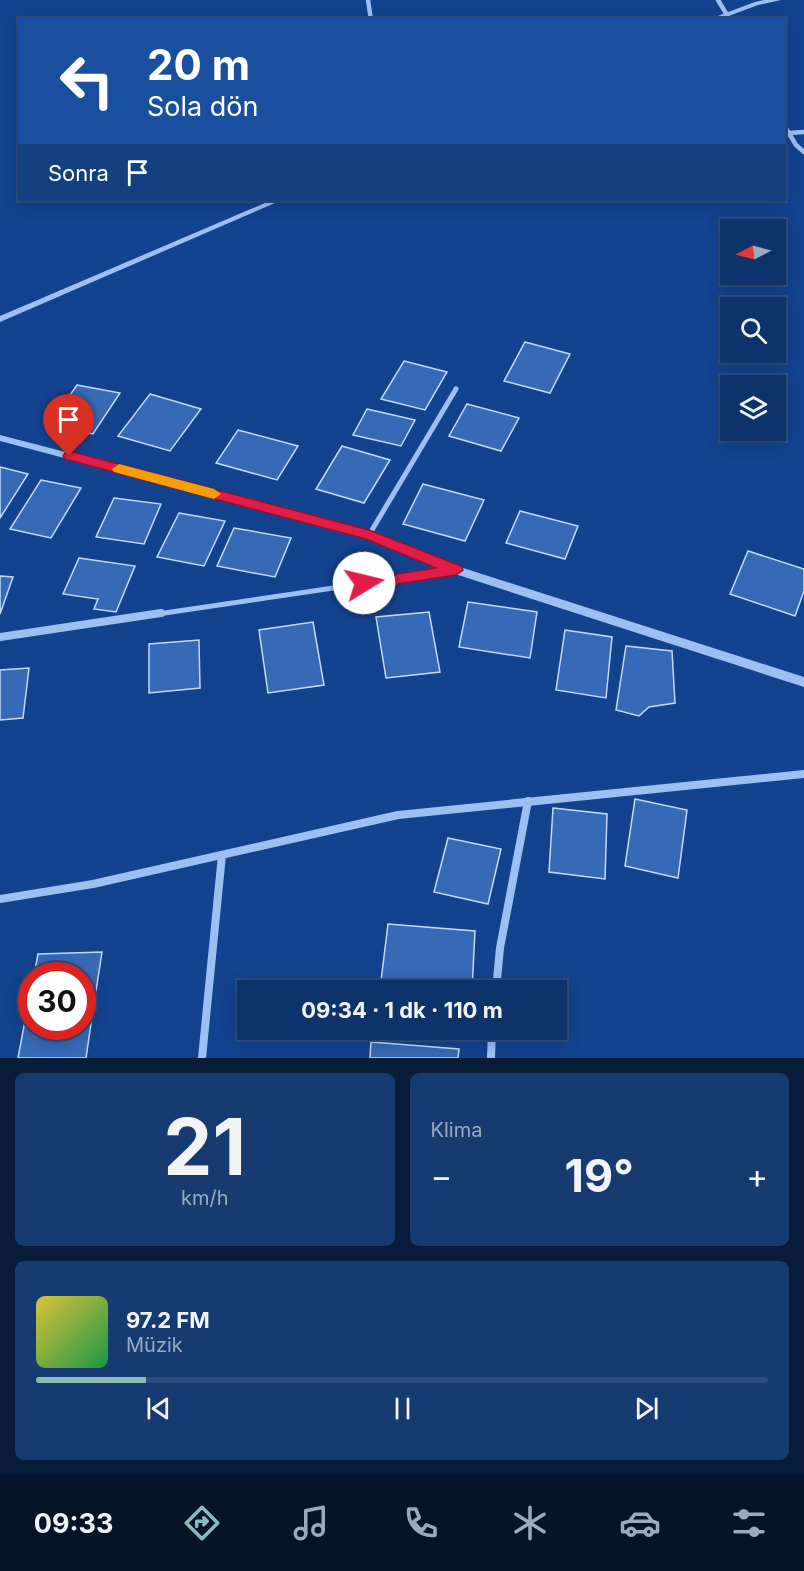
<!DOCTYPE html>
<html lang="tr">
<head>
<meta charset="utf-8">
<style>
	:root { --surface:#0e326a; --page:#173a70; --text:#f1f3f6; --muted:#9baac1; --line:#2e4d7e; --accent:#8bbbb9 }
	body { margin:0; font-family:Inter,sans-serif; background:var(--page); color:var(--text); height:100vh; display:flex; flex-direction:column; font-size:22px; white-space:nowrap }
	* { box-sizing:border-box; margin:0 }
	p { font-size:20px; color:var(--muted) }
	.icon { flex:none; width:33px; height:33px; fill:none; stroke:currentColor; stroke-width:2; stroke-linecap:round; stroke-linejoin:round }
	.map { position:relative; height:1058px; overflow:hidden }
	.panel { display:flex; flex-direction:column; gap:15px; padding:15px; background:#081c3a; flex:1 }
	.panel>* { flex:none }
	.top-card { position:absolute; left:18px; top:18px; width:768px; height:183px; border-radius:0px; box-shadow:0 3px 15px #0003,0 0 0 2px var(--line); background:#1a4fa0; color:#fff; overflow:hidden }
	.needle { width:39px; rotate:264deg }
	.buttons { position:absolute; left:720px; top:219px; display:grid; gap:12px }
	.buttons a { display:grid; place-items:center; width:66px; height:66px; border-radius:0px; background:var(--surface); box-shadow:0 3px 15px #0003,0 0 0 2px var(--line); font-size:30px }
	.speed { position:absolute; left:18px; top:962px; display:flex; gap:12px; font-size:30px; font-weight:700; text-align:center }
	.speed>* { display:grid; place-content:center; width:78px; height:78px; border-radius:50%; background:var(--surface); box-shadow:0 3px 15px #0003,0 0 0 2px var(--line); line-height:1 }
	.speed .limit { border:9px solid #d22; background:#fff; color:#111 }
	.pin { position:absolute; display:grid; place-items:center; width:51px; height:51px; color:#fff; margin:-62px -26px; border-radius:50% 50% 50% 0; rotate:-45deg; box-shadow:0 0 6px #0007 }
	.pin .icon { rotate:45deg }
	.me { position:absolute; width:66px; margin:-33px; rotate:81deg; stroke-linejoin:round; filter:drop-shadow(0 0 4px #0008) }
	.turn { display:flex; align-items:center; gap:21px; height:126px; padding:0 30px; font-size:27px }
	.turn .icon { width:78px; height:78px; stroke-width:2.5 }
	.turn b { display:block; font-size:42px; line-height:51px }
	.then { display:flex; align-items:center; height:57px; padding:0 30px; background:#0003; gap:12px; font-size:22px }
	.big { font-size:45px; font-weight:700; line-height:1.1 }
	.panel .widget { flex:1; display:flex; flex-direction:column; justify-content:center; gap:9px; min-width:0; padding:0 21px; border-radius:9px; background:var(--page) }
	.panel .dial { align-items:center; gap:0 }
	.dial b { font-size:78px; line-height:1 }
	.song { display:flex; align-items:center; gap:18px }
	.cover { width:72px; height:72px; border-radius:9px; background:linear-gradient(135deg,hsl(50 70% 55%),hsl(140 70% 35%)) }
	.played { height:6px; border-radius:3px; background:linear-gradient(90deg,var(--accent) 15%,var(--line) 15%) }
	.keys { display:flex; justify-content:space-around; direction:ltr }
	.heat { display:flex; justify-content:space-between; align-items:center; font-size:33px; direction:ltr }
	.panel .tiles { flex:1; display:grid; gap:15px; grid-template-columns:1fr 1fr }
	.widget:last-child { grid-column:span 2 }
	.trip { position:absolute; left:237px; top:980px; width:330px; height:60px; border-radius:0px; background:var(--surface); box-shadow:0 3px 15px #0003,0 0 0 2px var(--line); font-weight:700; line-height:60px; text-align:center }
	.tab-bar { display:flex; height:96px; justify-content:space-around; align-items:center; background:#06142a; color:var(--muted) }
	.tab-bar .icon { width:42px; height:42px }
	.tab-bar .selected { color:var(--accent) }
	.tab-bar b { font-size:27px; color:var(--text) }
	.map>svg:first-child { display:block }
	.building { fill:#3669b6; stroke:#c4dafc; stroke-width:1.5 }
	.lines { fill:none; stroke-linecap:round; stroke-linejoin:round }
	.minor-far2 { stroke:#9dbff1; stroke-width:4.5 }
	.minor-far1 { stroke:#9dbff1; stroke-width:5 }
	.minor { stroke:#9dbff1; stroke-width:8 }
	.tertiary { fill:#9dbff1; fill-rule:evenodd }
	.route { fill:#e11d48; stroke:#92132f; stroke-width:1.5 }
	.slow { fill:#f59e0b }
</style>
</head>
<body>
<div class="map">
<svg width="804" height="1058" viewBox="0 0 804 1058">
	<rect width="100%" height="100%" fill="#13428e"/>
	<g class="building">
		<polygon points="525,342 570,354 550,393 504,381"/>
		<polygon points="404,361 447,372 425,410 381,399"/>
		<polygon points="77,385 120,393 93,434 49,425"/>
		<polygon points="150,394 201,409 170,451 118,436"/>
		<polygon points="467,404 519,418 501,451 449,436"/>
		<polygon points="367,409 415,420 401,446 353,435"/>
		<polygon points="238,430 298,446 277,480 216,463"/>
		<polygon points="342,446 390,460 364,503 316,489"/>
		<polygon points="0,467 28,474 0,518"/>
		<polygon points="41,480 81,488 51,538 10,529"/>
		<polygon points="423,484 484,500 465,541 403,524"/>
		<polygon points="114,498 161,504 144,544 96,537"/>
		<polygon points="520,511 578,526 565,559 506,543"/>
		<polygon points="179,513 225,521 204,566 157,557"/>
		<polygon points="234,528 291,538 275,577 217,566"/>
		<polygon points="748,551 804,569 804,591 795,616 730,594"/>
		<polygon points="79,558 135,566 116,612 94,609 98,599 63,594"/>
		<polygon points="0,576 13,577 0,614"/>
		<polygon points="468,602 537,612 530,658 459,647"/>
		<polygon points="429,612 440,672 386,678 376,617"/>
		<polygon points="313,622 324,685 268,693 259,630"/>
		<polygon points="565,630 612,637 606,698 556,690"/>
		<polygon points="199,640 200,688 149,693 149,644"/>
		<polygon points="626,646 672,651 675,703 649,707 639,716 616,710"/>
		<polygon points="29,668 23,718 0,720 0,670"/>
		<polygon points="635,799 687,810 678,878 625,866"/>
		<polygon points="553,808 607,814 605,879 549,872"/>
		<polygon points="448,838 501,849 488,904 434,892"/>
		<polygon points="388,924 475,931 472,990 380,989"/>
		<polygon points="102,952 93,1010 82,1010 82,975 34,975 38,954"/>
		<polygon points="27,1010 32,1010 32,1026 82,1026 82,1010 93,1010 86,1058 18,1058"/>
		<polygon points="371,1042 459,1049 458,1058 370,1058"/>
	</g>
	<g class="lines">
		<g class="minor-far2">
			<polyline points="368,0 371,20"/>
			<polyline points="718,0 730,20"/>
			<polyline points="784,125 796,145 804,152"/>
			<polyline points="789,133 804,132"/>
		</g>
		<g class="minor-far1">
			<polyline points="369,535 456,389"/>
			<polyline points="151,615 455,570"/>
		</g>
		<g class="minor">
			<polyline points="0,637 161,613"/>
			<polyline points="0,899 93,884 398,815 804,774"/>
			<polyline points="496,990 500,948 528,801"/>
			<polyline points="202,1058 222,855"/>
			<polyline points="491,1058 492,1029"/>
		</g>
		<g class="tertiary">
			<polygon points="764,0 781,0 758,5 718,20 707,20 755,2"/>
			<polygon points="272,200 282,200 0,322 0,316"/>
			<polygon points="0,435 369,531 460,567 804,677 804,687 452,573 366,538 0,441"/>
		</g>
	</g>
	<polygon class="route" points="69,451 369,530 461,566 463,570 456,575 364,589 359,587 357,583 359,580 436,568 366,539 65,459 63,456 65,453"/>
	<polygon class="slow" points="119,464 214,489 221,494 214,499 114,472 112,469"/>
</svg>
<div class="buttons">
<a><svg class="needle" viewBox="-14 -14 28 28"><path d="M0-13l5 13h-10z" fill="#e53935"/><path d="M0 13l5-13h-10z" fill="#9baac1"/></svg></a>
<a><svg class="icon" aria-label="search" viewBox="0 0 24 24"><circle cx="10" cy="10" r="6"/><path d="M15 15l6 6"/></svg></a>
<a><svg class="icon" aria-label="layers" viewBox="0 0 24 24"><path d="M12 4l9 5-9 5-9-5zM3 14l9 5 9-5"/></svg></a>
</div>
<div class="speed"><div class="limit">30</div></div>
<div class="pin" style="left:69px;top:456px;background:#d93025"><svg class="icon" aria-label="arrive" viewBox="0 0 24 24"><path d="M6 21V4h12l-3 4 3 4H6"/></svg></div>
<svg class="me" style="left:364px;top:583px" viewBox="-20 -20 40 40"><circle r="19" fill="#fff"/><path d="M0-13L10 11 0 6-10 11z" fill="#e11d48"/></svg>
<div class="trip">09:34 · 1 dk · 110 m</div>
<div class="top-card">
<div class="turn"><svg class="icon" aria-label="left" viewBox="0 0 24 24"><path d="M17 20v-9H6M10 6l-5 5 5 5"/></svg><div><b>20 m</b>Sola dön</div></div>
<div class="then">Sonra<svg class="icon" aria-label="arrive" viewBox="0 0 24 24"><path d="M6 21V4h12l-3 4 3 4H6"/></svg></div>
</div>
</div>
<section class="panel">
<div class="tiles">
<div class="widget dial"><b>21</b><p>km/h</p></div>
<div class="widget"><p>Klima</p>
<div class="heat"><a>−</a><b class="big">19°</b><a>+</a></div>
</div>
<div class="widget">
<div class="song"><i class="cover"></i><div><b>97.2 FM</b><p>Müzik</p></div></div>
<div class="played"></div>
<div class="keys"><svg class="icon" aria-label="previous" viewBox="0 0 24 24"><path d="M18 5L8 12l10 7zM5 5v14"/></svg><svg class="icon" aria-label="pause" viewBox="0 0 24 24"><path d="M8 5v14M16 5v14"/></svg><svg class="icon" aria-label="next" viewBox="0 0 24 24"><path d="M6 5l10 7-10 7zM19 5v14"/></svg></div>
</div>
</div>
</section>
<nav class="tab-bar">
<b>09:33</b>
<svg class="icon selected" aria-label="directions" viewBox="0 0 24 24"><path d="M12 3l9 9-9 9-9-9zM9 14v-3h6M13 9l2 2-2 2"/></svg>
<svg class="icon" aria-label="music" viewBox="0 0 24 24"><path d="M9 18V5l10-2v13"/><circle cx="6" cy="18" r="3"/><circle cx="16" cy="16" r="3"/></svg>
<svg class="icon" aria-label="phone" viewBox="0 0 24 24"><path d="M5 4h4l2 5-3 2q2 4 5 5l2-3 5 2v4C11 20 4 13 5 4z"/></svg>
<svg class="icon" aria-label="climate" viewBox="0 0 24 24"><path d="M12 3v18M4 7l16 10M4 17L20 7"/></svg>
<svg class="icon" aria-label="car" viewBox="0 0 24 24"><path d="M5 17H2v-5l4-1 3-4h7l3 4 3 1v5h-3M9 17h6M6 11h13"/><circle cx="7" cy="17" r="2"/><circle cx="17" cy="17" r="2"/></svg>
<svg class="icon" aria-label="filters" viewBox="0 0 24 24"><path d="M4 7h16M4 17h16"/><circle cx="9" cy="7" r="2"/><circle cx="15" cy="17" r="2"/></svg>
</nav>
</body>
</html>
